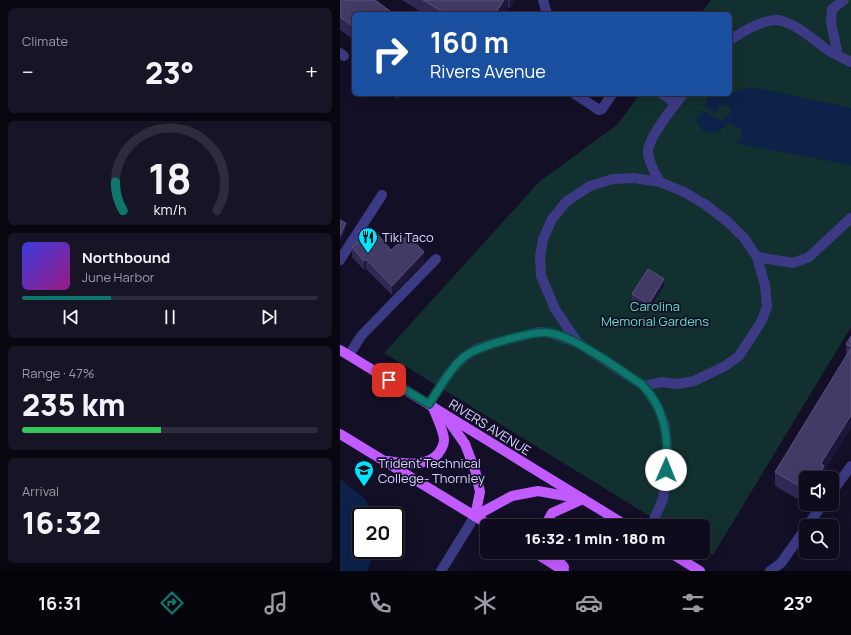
<!DOCTYPE html>
<html lang="en">
<head>
<meta charset="utf-8">
<style>
	:root { --surface:#0e0b1c; --page:#171425; --text:#f1f3f6; --muted:#9b9ba3; --line:#2e2b3b; --accent:#0f766e }
	body { margin:0; font-family:Manrope,sans-serif; background:var(--page); color:var(--text); height:100vh; display:flex; flex-direction:column; font-size:15px; white-space:nowrap }
	* { box-sizing:border-box; margin:0 }
	p { font-size:13px; color:var(--muted) }
	.icon { flex:none; width:22px; height:22px; fill:none; stroke:currentColor; stroke-width:2; stroke-linecap:round; stroke-linejoin:round }
	.map { position:relative; flex:1; overflow:hidden }
	.sheet { display:flex; flex-direction:column; gap:8px; padding:8px; background:#08060f; width:340px }
	.sheet>* { flex:none }
	.banner { position:absolute; left:12px; top:12px; width:380px; height:84px; border-radius:6px; box-shadow:0 4px 16px #0002,0 0 0 1px var(--line); background:#1a4fa0; color:#fff; overflow:hidden }
	.fabs { position:absolute; left:459px; top:471px; display:grid; gap:8px }
	.fabs a { display:grid; place-items:center; width:40px; height:40px; border-radius:6px; background:var(--surface); box-shadow:0 4px 16px #0002,0 0 0 1px var(--line); font-size:20px }
	.speed { position:absolute; left:12px; top:507px; display:flex; gap:8px; font-size:20px; font-weight:700; text-align:center }
	.speed>* { display:grid; place-content:center; width:52px; height:52px; border-radius:50%; background:var(--surface); box-shadow:0 4px 16px #0002,0 0 0 1px var(--line); line-height:1 }
	.speed .limit { border:2px solid #111; border-radius:6px; background:#fff; color:#111 }
	.pin { position:absolute; display:grid; place-items:center; width:34px; height:34px; color:#fff; margin:-17px; border-radius:8px; box-shadow:0 2px 6px #0006 }
	.me { position:absolute; width:44px; margin:-22px; rotate:1deg; stroke-linejoin:round; filter:drop-shadow(0 0 3px #0008) }
	.turn { display:flex; align-items:center; gap:14px; height:84px; padding:0 12px; font-size:18px }
	.turn .icon { width:52px; height:52px; stroke-width:2.5 }
	.turn b { display:block; font-size:28px; line-height:34px }
	.big { font-size:30px; font-weight:800; line-height:1.1 }
	.sheet .widget { flex:1; display:flex; flex-direction:column; justify-content:center; gap:6px; min-width:0; padding:0 14px; border-radius:6px; background:var(--page) }
	.sheet .dial { align-items:center; gap:0 }
	.dial svg { height:104px; overflow:visible; fill:none; stroke:var(--line); stroke-width:7; stroke-linecap:round; text-anchor:middle }
	.dial text { fill:var(--text); stroke:none }
	.song { display:flex; align-items:center; gap:12px }
	.cover { width:48px; height:48px; border-radius:6px; background:linear-gradient(135deg,hsl(240 70% 55%),hsl(310 70% 35%)) }
	.played { height:4px; border-radius:2px; background:linear-gradient(90deg,var(--accent) 30%,var(--line) 30%) }
	.keys { display:flex; justify-content:space-around; direction:ltr }
	.heat { display:flex; justify-content:space-between; align-items:center; font-size:22px; direction:ltr }
	.charge { height:6px; border-radius:3px; background:linear-gradient(90deg,#34c759 47%,var(--line) 0) }
	.trip { position:absolute; left:140px; top:519px; width:230px; height:40px; border-radius:6px; background:var(--surface); box-shadow:0 4px 16px #0002,0 0 0 1px var(--line); font-weight:800; line-height:40px; text-align:center }
	.menu { display:flex; height:64px; justify-content:space-around; align-items:center; background:#06040b; color:var(--muted) }
	.menu .icon { width:28px; height:28px }
	.menu .on { color:var(--accent) }
	.menu b { font-size:18px; color:var(--text) }
	main { display:flex; flex:1; min-height:0 }
	.map>svg:first-child { display:block }
	.green { fill:#12302f }
	.water { fill:#0c2248 }
	.lines { fill:none; stroke-linecap:round; stroke-linejoin:round }
	.minor { stroke:#3d3a85; stroke-width:10 }
	.major { stroke:#c25bff; stroke-width:10 }
	.wall { fill:#312854 }
	.shaded-wall { fill:#1d163a }
	.building { fill:#433a66; stroke:#5a527e }
	.route-casing { stroke:#0a4d48; stroke-width:10 }
	.route { stroke:#0f766e; stroke-width:7 }
	.labels { text-anchor:middle; stroke-width:3.5; stroke-linejoin:round; paint-order:stroke }
	.poi-label { font-size:13px; fill:#d9d4ff; stroke:#130f26; text-anchor:start }
	.park-label { font-size:13px; fill:#5fe0c0; stroke:#130f26 }
	.street-label { font-size:13px; fill:#d9d4ff; stroke:#130f26 }
</style>
</head>
<body>
<main>
<section class="sheet">
<div class="widget"><p>Climate</p>
<div class="heat"><a>−</a><b class="big">23°</b><a>+</a></div>
</div>
<div class="widget dial"><svg viewBox="0 0 100 80">
<path d="M14 69A42 42 0 1 1 86 69"/>
<path d="M14 69A42 42 0 0 1 8 47" stroke="#0f766e"/>
<text x="50" y="56" font-size="32" font-weight="700">18</text>
<text x="50" y="72" font-size="11">km/h</text>
</svg></div>
<div class="widget">
<div class="song"><i class="cover"></i><div><b>Northbound</b><p>June Harbor</p></div></div>
<div class="played"></div>
<div class="keys"><svg class="icon" aria-label="previous" viewBox="0 0 24 24"><path d="M18 5L8 12l10 7zM5 5v14"/></svg><svg class="icon" aria-label="pause" viewBox="0 0 24 24"><path d="M8 5v14M16 5v14"/></svg><svg class="icon" aria-label="next" viewBox="0 0 24 24"><path d="M6 5l10 7-10 7zM19 5v14"/></svg></div>
</div>
<div class="widget"><p>Range · 47%</p><b class="big">235 km</b><div class="charge"></div></div>
<div class="widget"><p>Arrival</p><b class="big">16:32</b></div>
</section>
<div class="map">
<svg width="511" height="571" viewBox="0 0 511 571">
	<rect width="100%" height="100%" fill="#130f26"/>
	<polygon class="green" points="371,0 511,0 511,327 373,555 363,549 363,526 326,526 44,353 200,181 277,125 300,94 390,94 390,14 360,14"/>
	<g class="water">
		<polygon points="413,87 511,108 511,165 394,143 402,139 401,130 389,123 385,127 375,133 362,130 356,120 363,111 382,121 391,113 390,107 383,103 376,112 371,111 365,107 369,94 390,94 390,90 393,92"/>
		<polygon points="0,479 26,500 32,516 21,516 21,550 33,550 31,562 27,571 0,571"/>
	</g>
	<g class="lines">
		<g class="minor">
			<polyline points="203,0 207,14"/>
			<path d="M390 40C401 32 424 19 438 20 455 23 473 39 486 49 493 54 503 58 511 62"/>
			<polyline points="0,53 4,56"/>
			<polyline points="498,55 491,23 492,9 504,0"/>
			<polyline points="235,94 259,110 262,109 272,94"/>
			<polyline points="322,94 336,103"/>
			<path d="M320 182C315 173 309 164 308 153 306 140 334 106 343 94"/>
			<polyline points="417,257 453,263 469,257 511,218"/>
			<polyline points="0,260 42,195"/>
			<polyline points="238,343 215,309 201,276 200,257 203,239 212,219 227,201 250,186 273,179 294,178 320,182 344,192 366,205 389,223 404,238 417,257 425,285 427,307 421,322 399,356 385,366 354,381 338,384 321,382 304,386"/>
			<polyline points="9,355 21,336 96,259"/>
			<polyline points="89,404 109,373 124,357 135,350 150,344 198,332 210,333 238,343 304,386 318,407 325,425 328,458 323,499 311,526"/>
			<polyline points="492,492 511,466"/>
			<polyline points="467,526 483,504"/>
			<polyline points="101,571 135,516"/>
			<polyline points="430,571 441,563 466,528"/>
		</g>
		<g class="major">
			<polyline points="0,350 287,526"/>
			<polyline points="106,417 125,444 135,470 140,492 135,516"/>
			<polyline points="0,434 151,526"/>
			<path d="M47 461C65 463 84 468 98 454 101 450 104 445 104 440 104 431 96 416 93 407"/>
			<polyline points="135,516 172,496 198,491 237,498"/>
			<polyline points="205,526 212,513 243,499"/>
			<polyline points="194,552 224,571"/>
			<polyline points="211,552 224,567"/>
			<polyline points="329,552 360,571"/>
		</g>
	</g>
	<g class="wall">
		<polygon points="0,0 14,14 14,40 0,30"/>
		<polygon points="62,0 175,0 170,8 168,7 164,14 84,14"/>
		<polygon points="14,59 14,71 13,71 13,60"/>
		<polygon points="50,94 62,94 58,99"/>
		<polygon points="12,247 51,250 84,262 52,295 26,269 24,270 12,257"/>
		<polygon points="324,286 309,311 292,301 292,294"/>
		<polygon points="511,336 511,428 484,471 484,478 466,478 466,504 435,486 435,472 506,357 506,344"/>
	</g>
	<g class="shaded-wall">
		<polygon points="164,0 168,0 168,7 164,14 155,14"/>
		<polygon points="170,0 175,0 170,8"/>
		<polygon points="58,94 62,94 58,99"/>
		<polygon points="6,223 6,230 0,243 0,236"/>
		<polygon points="84,252 84,262 52,295 52,286"/>
		<polygon points="26,259 26,269 24,270 24,261"/>
		<polygon points="324,279 324,286 309,311 309,304"/>
		<polygon points="511,415 511,428 484,471 484,478 477,478 481,463"/>
	</g>
	<g class="building">
		<polygon points="0,0 35,0 54,14 14,14 14,27 0,17"/>
		<polygon points="83,0 164,0 155,14 106,14"/>
		<polygon points="0,220 6,223 0,236"/>
		<polygon points="33,229 51,250 68,235 84,252 52,286 26,259 24,261 12,247"/>
		<polygon points="308,269 324,279 309,304 292,294"/>
		<polygon points="511,336 511,347 506,344"/>
		<polygon points="511,348 511,415 481,463 484,466 477,478 466,478 466,490 435,472"/>
	</g>
	<g class="lines">
		<g class="route-casing">
			<path id="route" d="M49 380 89 404C99 389 111 367 125 356 140 346 193 330 210 333 227 336 244 347 259 356 270 363 281 370 292 378 296 381 301 383 304 387 325 409 329 441 326 470"/>
		</g>
		<use href="#route" class="route"/>
	</g>
	<defs>
		<g id="restaurant-pin" transform="scale(1)"><path d="M0 17L-7.5 6A9.5 9.5 0 1 1 7.5 6Z" fill="#00e5ff" stroke="#130f26"/><path d="M-5-6h1v4h1v-4h1v4h1v-4h1v5L-1.5 .5V6h-2V.5L-5-1ZM5-6V6H3V1.5H1.5Q1.5-4 5-6Z" fill="#111"/></g>
		<g id="university-pin" transform="scale(1)"><path d="M0 17L-7.5 6A9.5 9.5 0 1 1 7.5 6Z" fill="#00e5ff" stroke="#130f26"/><path d="M0-5L7-2L0 1L-7-2ZM-4 1L0 2.5L4 1V4Q0 6-4 4Z" fill="#111"/></g>
	</defs>
	<g fill-rule="evenodd">
		<use href="#restaurant-pin" x="28" y="237"/>
		<use href="#university-pin" x="24" y="470"/>
	</g>
	<g class="labels">
		<g class="poi-label">
			<text x="42" y="242">Tiki Taco</text>
			<text x="38" y="468">Trident Technical<tspan x="38" dy="15">College- Thornley</tspan></text>
		</g>
		<g class="park-label">
			<text x="315" y="311">Carolina<tspan x="315" dy="15">Memorial Gardens</tspan></text>
		</g>
		<g class="street-label">
			<text transform="translate(150 427) rotate(32)" y="5">RIVERS AVENUE</text>
		</g>
	</g>
</svg>
<div class="fabs">
<a><svg class="icon" aria-label="sound" viewBox="0 0 24 24"><path d="M4 9h4l5-4v14l-5-4H4zM17 9q2 3 0 6"/></svg></a>
<a><svg class="icon" aria-label="search" viewBox="0 0 24 24"><circle cx="10" cy="10" r="6"/><path d="M15 15l6 6"/></svg></a>
</div>
<div class="speed"><div class="limit">20</div></div>
<div class="pin" style="left:49px;top:380px;background:#d93025"><svg class="icon" aria-label="arrive" viewBox="0 0 24 24"><path d="M6 21V4h12l-3 4 3 4H6"/></svg></div>
<svg class="me" style="left:326px;top:470px" viewBox="-20 -20 40 40"><circle r="19" fill="#fff"/><path d="M0-13L10 11 0 6-10 11z" fill="#0f766e"/></svg>
<div class="trip">16:32 · 1 min · 180 m</div>
<div class="banner">
<div class="turn"><svg class="icon" aria-label="right" viewBox="0 0 24 24"><path d="M7 20v-9h11M14 6l5 5-5 5"/></svg><div><b>160 m</b>Rivers Avenue</div></div>
</div>
</div>
</main>
<nav class="menu">
<b>16:31</b>
<svg class="icon on" aria-label="directions" viewBox="0 0 24 24"><path d="M12 3l9 9-9 9-9-9zM9 14v-3h6M13 9l2 2-2 2"/></svg>
<svg class="icon" aria-label="music" viewBox="0 0 24 24"><path d="M9 18V5l10-2v13"/><circle cx="6" cy="18" r="3"/><circle cx="16" cy="16" r="3"/></svg>
<svg class="icon" aria-label="phone" viewBox="0 0 24 24"><path d="M5 4h4l2 5-3 2q2 4 5 5l2-3 5 2v4C11 20 4 13 5 4z"/></svg>
<svg class="icon" aria-label="climate" viewBox="0 0 24 24"><path d="M12 3v18M4 7l16 10M4 17L20 7"/></svg>
<svg class="icon" aria-label="car" viewBox="0 0 24 24"><path d="M5 17H2v-5l4-1 3-4h7l3 4 3 1v5h-3M9 17h6M6 11h13"/><circle cx="7" cy="17" r="2"/><circle cx="17" cy="17" r="2"/></svg>
<svg class="icon" aria-label="filters" viewBox="0 0 24 24"><path d="M4 7h16M4 17h16"/><circle cx="9" cy="7" r="2"/><circle cx="15" cy="17" r="2"/></svg>
<b>23°</b>
</nav>
</body>
</html>
